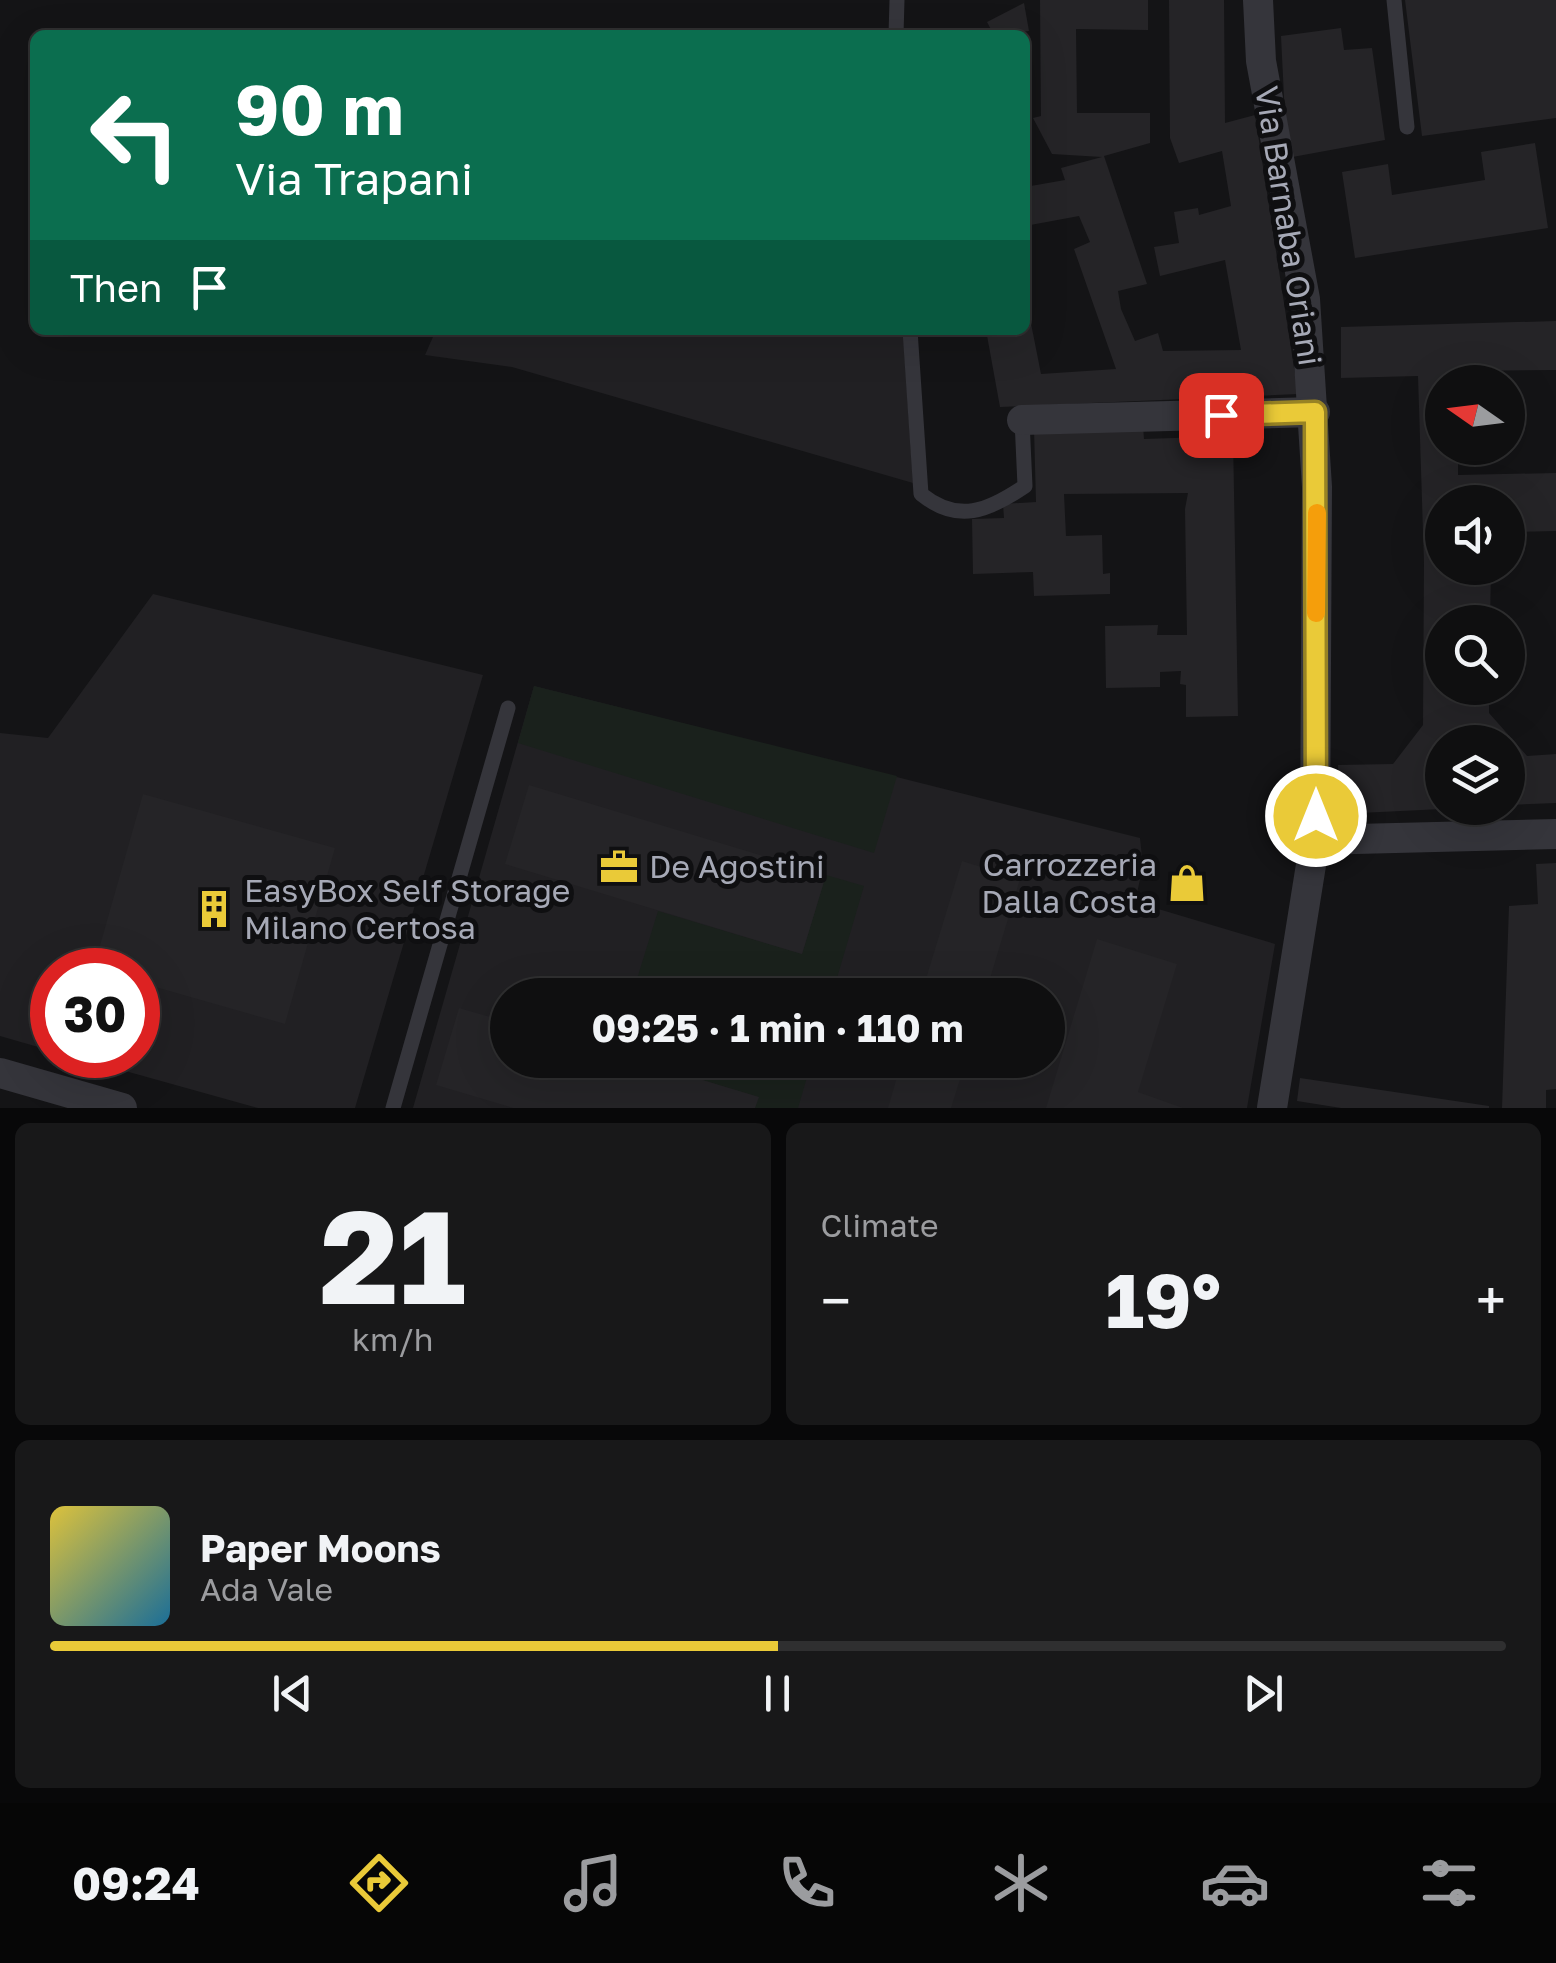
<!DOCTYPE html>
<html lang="en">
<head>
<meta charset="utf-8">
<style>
	:root { --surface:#0f0f10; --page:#181819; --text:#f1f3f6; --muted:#9b9c9f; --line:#2f2f30; --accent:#eaca38 }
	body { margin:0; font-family:"Golos Text",sans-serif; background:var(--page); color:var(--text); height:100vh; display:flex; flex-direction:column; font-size:38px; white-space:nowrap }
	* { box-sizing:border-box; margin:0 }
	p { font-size:32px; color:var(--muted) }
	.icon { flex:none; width:55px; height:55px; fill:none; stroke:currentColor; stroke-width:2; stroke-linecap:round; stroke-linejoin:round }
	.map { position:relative; height:1108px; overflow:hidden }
	.side { display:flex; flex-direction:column; gap:15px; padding:15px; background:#080809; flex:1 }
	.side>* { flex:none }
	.hud { position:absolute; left:30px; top:30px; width:1000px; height:305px; border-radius:15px; box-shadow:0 10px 40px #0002,0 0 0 2px var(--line); background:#0b6e4f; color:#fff; overflow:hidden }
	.needle { width:65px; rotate:284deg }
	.controls { position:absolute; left:1425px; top:365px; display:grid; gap:20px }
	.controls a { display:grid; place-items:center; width:100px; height:100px; border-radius:50%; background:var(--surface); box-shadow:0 10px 40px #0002,0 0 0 2px var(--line); font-size:50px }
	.speed { position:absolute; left:30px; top:948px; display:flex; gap:20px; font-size:50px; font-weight:700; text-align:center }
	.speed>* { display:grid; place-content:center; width:130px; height:130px; border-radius:50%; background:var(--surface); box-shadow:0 10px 40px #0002,0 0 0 2px var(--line); line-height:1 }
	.speed .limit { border:15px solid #d22; background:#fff; color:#111 }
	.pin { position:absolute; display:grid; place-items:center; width:85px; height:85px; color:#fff; margin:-42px; border-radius:20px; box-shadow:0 5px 15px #0006 }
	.me { position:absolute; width:110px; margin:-55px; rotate:0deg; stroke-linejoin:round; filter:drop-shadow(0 0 8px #0008) }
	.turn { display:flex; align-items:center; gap:35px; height:210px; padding:0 40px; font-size:45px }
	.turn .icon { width:130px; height:130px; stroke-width:2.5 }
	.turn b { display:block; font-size:70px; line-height:85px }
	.then { display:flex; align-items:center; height:95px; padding:0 40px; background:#0003; gap:20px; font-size:38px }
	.big { font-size:75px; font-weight:700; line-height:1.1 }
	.side .card { flex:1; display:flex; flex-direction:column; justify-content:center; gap:15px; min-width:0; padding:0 35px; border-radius:15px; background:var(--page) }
	.side .dial { align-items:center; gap:0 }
	.dial b { font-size:130px; line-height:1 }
	.song { display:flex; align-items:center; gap:30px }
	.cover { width:120px; height:120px; border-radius:15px; background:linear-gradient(135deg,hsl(50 70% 55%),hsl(200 70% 35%)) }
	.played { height:10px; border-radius:5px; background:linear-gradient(90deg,var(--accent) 50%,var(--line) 50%) }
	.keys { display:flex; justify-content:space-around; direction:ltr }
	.heat { display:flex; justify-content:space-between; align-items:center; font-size:55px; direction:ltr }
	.side .tiles { flex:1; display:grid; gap:15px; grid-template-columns:1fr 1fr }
	.card:last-child { grid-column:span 2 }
	.trip { position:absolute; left:490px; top:978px; width:575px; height:100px; border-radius:50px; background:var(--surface); box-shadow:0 10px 40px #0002,0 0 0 2px var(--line); font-weight:700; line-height:100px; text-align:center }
	.tab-bar { display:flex; height:160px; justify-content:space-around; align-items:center; background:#060606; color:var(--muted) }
	.tab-bar .icon { width:70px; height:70px }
	.tab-bar .on { color:var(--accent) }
	.tab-bar b { font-size:45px; color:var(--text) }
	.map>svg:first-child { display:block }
	.built { fill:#212023; fill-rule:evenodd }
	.green { fill:#1a211c }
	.building { fill:#252427 }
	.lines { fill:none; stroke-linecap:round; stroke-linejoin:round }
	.lane { stroke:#35353b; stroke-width:15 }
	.street { stroke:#35353b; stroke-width:30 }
	.route-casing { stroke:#988324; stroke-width:25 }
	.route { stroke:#eaca38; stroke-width:18 }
	.slow { stroke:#f59e0b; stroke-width:18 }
	.labels { text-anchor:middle; stroke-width:10; stroke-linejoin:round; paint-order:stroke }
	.street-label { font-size:32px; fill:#a6a9b6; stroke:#0f0f11 }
	.poi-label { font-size:32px; fill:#a6a9b6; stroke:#0f0f11; text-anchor:start }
</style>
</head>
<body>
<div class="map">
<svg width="1556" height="1108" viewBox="0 0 1556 1108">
	<rect width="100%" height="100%" fill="#141416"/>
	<g class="built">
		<polygon points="436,330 903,330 913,483 512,367 425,355"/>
		<polygon points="153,594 483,675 355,1108 258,1108 68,1055 138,1055 138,970 52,970 52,1051 0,1036 0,733 48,738"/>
		<path d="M534 686 1140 838 1143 866 1135 902 1275 944 1247 1108H413ZM508 995H1048V1060H508Z"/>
	</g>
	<g class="green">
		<polygon points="534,686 897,776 874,853 518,743"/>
		<polygon points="826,875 864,886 832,995 632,995 658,911 802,954"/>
		<polygon points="637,1060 812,1060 798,1108 755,1108 758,1097"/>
	</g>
	<g class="building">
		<polygon points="1040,0 1148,0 1148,30 1076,29 1077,113 1150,113 1150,143 1104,156 1147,284 1118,291 1121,309 1135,341 1158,333 1163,351 1241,350 1225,260 1160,276 1154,247 1179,243 1174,212 1198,208 1199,215 1231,206 1222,151 1179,163 1170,138 1169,0 1224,0 1225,123 1255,115 1298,394 1000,407 986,330 1025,330 1025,293 1041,374 1116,369 1074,249 1090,242 1079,216 1025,226 1025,187 1065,180 1061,168 1102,157 1052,154 1033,118 1041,116"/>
		<polygon points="1405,0 1556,0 1556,118 1422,136"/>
		<polygon points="1024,3 1029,31 994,35 987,22"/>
		<polygon points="1341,28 1344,50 1372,48 1385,140 1287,158 1281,36"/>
		<polygon points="1535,143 1548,228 1355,258 1342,172 1388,164 1392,195 1485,180 1481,152"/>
		<polygon points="1556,321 1556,370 1456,371 1456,382 1442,382 1442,448 1458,448 1458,475 1556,473 1556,531 1508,532 1508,502 1442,502 1442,568 1491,568 1490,622 1442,622 1442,688 1489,688 1489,713 1527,756 1556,754 1556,803 1508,805 1508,742 1442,742 1442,809 1339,814 1338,765 1393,764 1423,725 1424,563 1418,376 1341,378 1341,327"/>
		<polygon points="1143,426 1144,439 1233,436 1238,716 1186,717 1186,685 1180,684 1181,671 1160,672 1160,687 1106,688 1105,626 1158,625 1157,635 1187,635 1185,509 1188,493 1064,494 1066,536 1102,535 1103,574 1110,573 1110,594 1034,596 1033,572 973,574 972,519 1004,518 1003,504 1036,502 1034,429"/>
		<polygon points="529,785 826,875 802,954 505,864"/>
		<polygon points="143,794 335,848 285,1024 138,982 138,970 93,970"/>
		<polygon points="962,861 1020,879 985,995 921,995"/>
		<polygon points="1556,863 1556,1089 1546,1090 1546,1108 1502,1108 1509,906 1538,904 1536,864"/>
		<polygon points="1097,939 1177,964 1138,1092 1183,1108 1046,1108"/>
		<polygon points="459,1008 508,1022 508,1060 636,1060 759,1097 755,1108 513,1108 436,1085"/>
		<polygon points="902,1060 966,1060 951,1108 888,1108"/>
		<polygon points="1300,1078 1489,1106 1489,1108 1341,1108 1297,1101"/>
	</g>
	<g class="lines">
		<g class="lane">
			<polyline points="1394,0 1407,127"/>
			<polyline points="896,35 897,0"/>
			<path d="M910 330 921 494C958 524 988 511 1025 486L1022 420"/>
			<polyline points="393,1108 508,708"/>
		</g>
		<g class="street">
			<polyline points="1258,0 1261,61 1305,299 1317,487 1315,840 1272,1108"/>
			<polyline points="1022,420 1315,412"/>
			<polyline points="1315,840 1556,834"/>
			<polyline points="0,1073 122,1108"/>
		</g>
	</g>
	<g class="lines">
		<g class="route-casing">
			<polyline id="route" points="1221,415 1315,412 1316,816"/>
		</g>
		<use href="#route" class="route"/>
		<polyline class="slow" points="1316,613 1317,513"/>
	</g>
	<defs>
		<g id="office-bare" transform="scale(3)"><path d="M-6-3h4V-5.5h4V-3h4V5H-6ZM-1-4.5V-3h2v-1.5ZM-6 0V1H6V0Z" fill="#eaca38" stroke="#0f0f11" stroke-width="2.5" paint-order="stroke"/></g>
		<g id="shop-bare" transform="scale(3)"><path d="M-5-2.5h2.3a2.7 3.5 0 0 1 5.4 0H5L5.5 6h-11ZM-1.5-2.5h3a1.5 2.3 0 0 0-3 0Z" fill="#eaca38" stroke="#0f0f11" stroke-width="2.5" paint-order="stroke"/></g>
		<g id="building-bare" transform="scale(3)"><path d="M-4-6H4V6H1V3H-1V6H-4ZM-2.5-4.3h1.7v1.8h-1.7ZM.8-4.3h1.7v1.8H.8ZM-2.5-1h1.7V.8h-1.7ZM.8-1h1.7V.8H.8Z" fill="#eaca38" stroke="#0f0f11" stroke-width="2.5" paint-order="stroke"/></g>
	</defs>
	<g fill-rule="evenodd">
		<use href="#office-bare" x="619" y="867"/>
		<use href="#shop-bare" x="1187" y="883"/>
		<use href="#building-bare" x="214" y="909"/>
	</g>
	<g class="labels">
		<g class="street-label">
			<text transform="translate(1288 226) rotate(81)" y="11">Via Barnaba Oriani</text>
		</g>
		<g class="poi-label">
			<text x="1157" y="876" text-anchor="end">Carrozzeria<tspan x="1157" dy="37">Dalla Costa</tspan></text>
			<text x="649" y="878">De Agostini</text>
			<text x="244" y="902">EasyBox Self Storage<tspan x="244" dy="37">Milano Certosa</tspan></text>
		</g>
	</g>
</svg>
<div class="controls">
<a><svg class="needle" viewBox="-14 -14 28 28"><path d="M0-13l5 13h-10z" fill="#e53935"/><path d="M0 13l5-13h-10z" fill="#9b9c9f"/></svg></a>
<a><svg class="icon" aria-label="sound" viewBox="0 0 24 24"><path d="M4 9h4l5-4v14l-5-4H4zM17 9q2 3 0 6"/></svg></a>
<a><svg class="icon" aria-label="search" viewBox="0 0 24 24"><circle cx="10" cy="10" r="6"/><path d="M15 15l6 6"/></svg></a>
<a><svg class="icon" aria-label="layers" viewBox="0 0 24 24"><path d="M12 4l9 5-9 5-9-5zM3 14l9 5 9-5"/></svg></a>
</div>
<div class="speed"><div class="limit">30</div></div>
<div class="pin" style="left:1221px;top:415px;background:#d93025"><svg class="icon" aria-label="arrive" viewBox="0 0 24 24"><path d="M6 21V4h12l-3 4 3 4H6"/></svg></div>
<svg class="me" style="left:1316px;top:816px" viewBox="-20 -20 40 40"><circle r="17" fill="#eaca38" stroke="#fff" stroke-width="3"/><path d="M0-11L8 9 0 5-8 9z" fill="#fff"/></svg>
<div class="trip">09:25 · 1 min · 110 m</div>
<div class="hud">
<div class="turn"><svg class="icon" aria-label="left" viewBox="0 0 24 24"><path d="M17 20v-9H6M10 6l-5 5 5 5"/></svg><div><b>90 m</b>Via Trapani</div></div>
<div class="then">Then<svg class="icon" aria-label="arrive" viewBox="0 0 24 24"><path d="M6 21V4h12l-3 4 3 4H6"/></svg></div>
</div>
</div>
<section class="side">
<div class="tiles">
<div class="card dial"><b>21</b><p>km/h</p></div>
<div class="card"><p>Climate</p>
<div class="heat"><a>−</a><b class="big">19°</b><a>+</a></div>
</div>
<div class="card">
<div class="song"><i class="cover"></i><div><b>Paper Moons</b><p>Ada Vale</p></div></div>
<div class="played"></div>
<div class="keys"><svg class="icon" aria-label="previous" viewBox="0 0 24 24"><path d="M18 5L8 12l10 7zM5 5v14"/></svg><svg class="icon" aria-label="pause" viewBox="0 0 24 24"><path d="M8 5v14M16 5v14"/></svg><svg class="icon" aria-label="next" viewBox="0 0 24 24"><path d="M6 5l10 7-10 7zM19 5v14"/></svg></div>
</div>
</div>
</section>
<nav class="tab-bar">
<b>09:24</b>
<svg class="icon on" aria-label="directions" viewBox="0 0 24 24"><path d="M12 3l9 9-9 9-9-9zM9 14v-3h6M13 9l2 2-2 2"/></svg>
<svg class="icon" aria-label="music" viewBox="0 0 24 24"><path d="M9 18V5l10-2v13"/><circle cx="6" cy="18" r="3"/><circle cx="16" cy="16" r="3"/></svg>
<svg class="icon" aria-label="phone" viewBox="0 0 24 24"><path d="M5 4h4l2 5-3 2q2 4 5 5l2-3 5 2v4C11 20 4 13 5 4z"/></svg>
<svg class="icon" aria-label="climate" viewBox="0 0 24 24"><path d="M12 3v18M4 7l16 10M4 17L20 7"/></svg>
<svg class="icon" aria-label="car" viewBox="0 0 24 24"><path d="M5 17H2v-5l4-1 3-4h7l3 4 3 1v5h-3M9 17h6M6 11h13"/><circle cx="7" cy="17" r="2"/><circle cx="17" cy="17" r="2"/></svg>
<svg class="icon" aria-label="filters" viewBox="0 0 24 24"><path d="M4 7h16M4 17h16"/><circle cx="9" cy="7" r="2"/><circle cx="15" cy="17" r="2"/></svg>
</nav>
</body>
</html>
